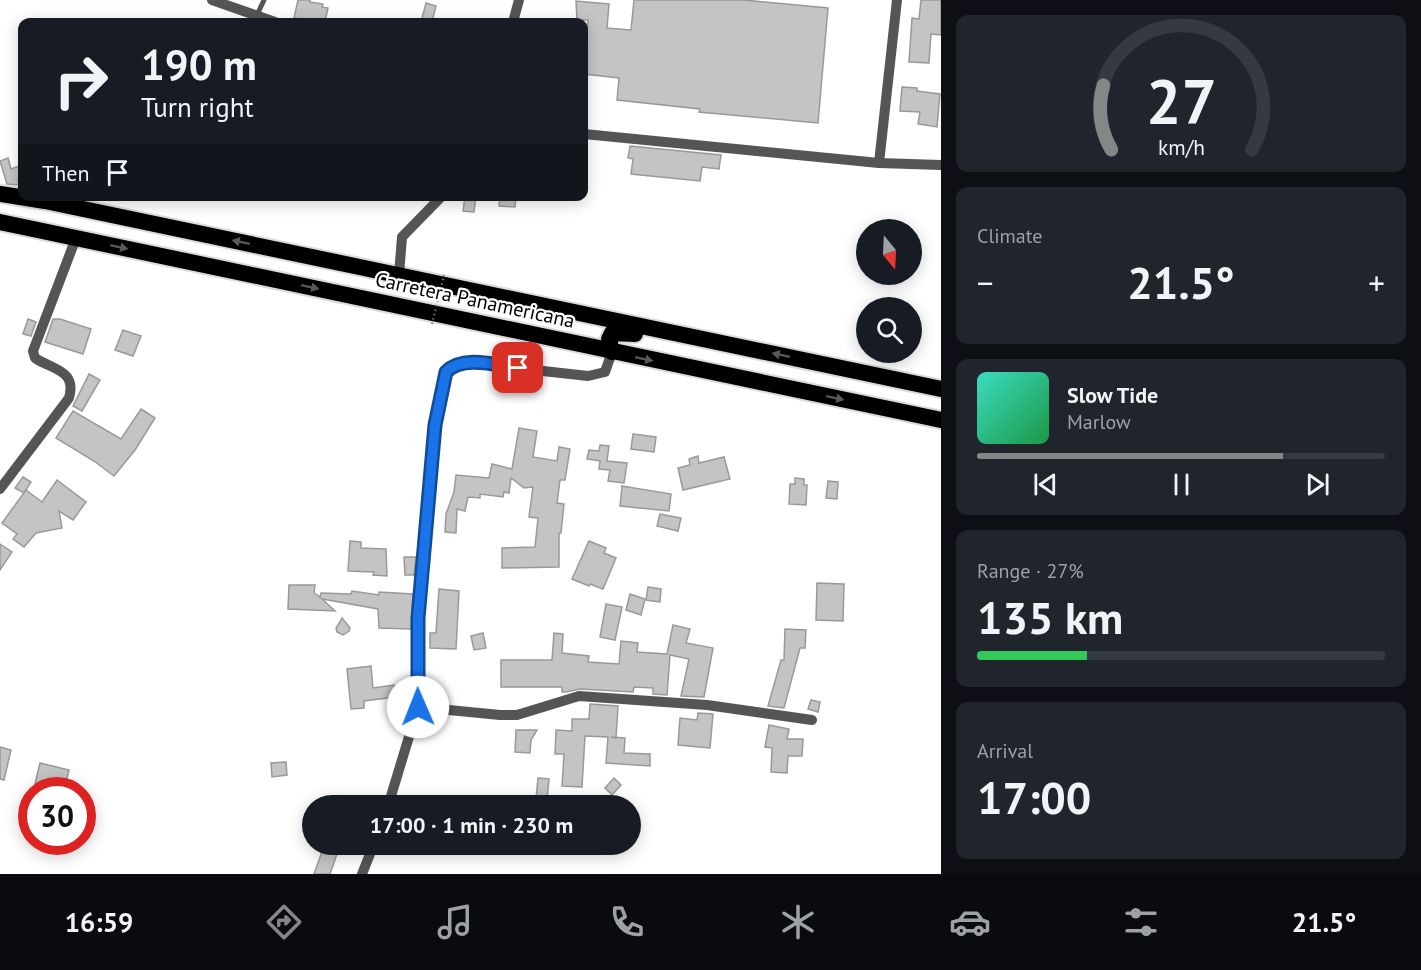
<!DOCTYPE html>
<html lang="en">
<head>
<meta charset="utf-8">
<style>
	:root { --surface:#171b24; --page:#20242c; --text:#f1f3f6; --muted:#9ea1a6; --line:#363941; --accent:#858687 }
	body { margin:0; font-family:"PT Sans",sans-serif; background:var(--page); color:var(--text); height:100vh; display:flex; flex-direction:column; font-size:22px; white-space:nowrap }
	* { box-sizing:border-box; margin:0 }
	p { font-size:20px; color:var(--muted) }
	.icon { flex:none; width:33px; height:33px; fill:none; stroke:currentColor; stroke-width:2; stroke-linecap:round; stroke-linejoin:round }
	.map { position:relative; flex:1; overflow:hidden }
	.drawer { display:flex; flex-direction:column; gap:15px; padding:15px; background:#0d0f14; width:480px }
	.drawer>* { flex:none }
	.guide { position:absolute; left:18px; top:18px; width:570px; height:183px; border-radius:12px; box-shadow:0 3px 15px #0003; background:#171b24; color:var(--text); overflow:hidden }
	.needle { width:39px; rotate:162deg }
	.fabs { position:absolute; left:856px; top:219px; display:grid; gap:12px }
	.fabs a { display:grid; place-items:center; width:66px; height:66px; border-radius:50%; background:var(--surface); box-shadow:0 3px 15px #0003; font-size:30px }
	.speed { position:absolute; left:18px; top:777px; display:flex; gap:12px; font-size:30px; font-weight:700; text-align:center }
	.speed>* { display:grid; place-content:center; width:78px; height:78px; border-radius:50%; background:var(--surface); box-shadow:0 3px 15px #0003; line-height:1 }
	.speed .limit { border:9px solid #d22; background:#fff; color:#111 }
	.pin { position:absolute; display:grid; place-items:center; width:51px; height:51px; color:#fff; margin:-26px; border-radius:12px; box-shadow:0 3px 9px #0006 }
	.me { position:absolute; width:66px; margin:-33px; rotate:359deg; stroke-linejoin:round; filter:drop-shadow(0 0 4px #0008) }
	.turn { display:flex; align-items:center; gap:21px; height:126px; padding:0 24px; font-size:27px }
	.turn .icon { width:78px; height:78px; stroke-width:2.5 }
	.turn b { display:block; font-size:42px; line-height:51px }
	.then { display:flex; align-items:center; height:57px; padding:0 24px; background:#0003; gap:12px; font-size:22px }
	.big { font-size:45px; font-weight:700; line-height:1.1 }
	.drawer .widget { flex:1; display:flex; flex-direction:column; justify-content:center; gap:9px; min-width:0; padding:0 21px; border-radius:12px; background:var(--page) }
	.drawer .dial { align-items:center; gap:0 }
	.dial svg { height:156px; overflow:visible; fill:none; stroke:var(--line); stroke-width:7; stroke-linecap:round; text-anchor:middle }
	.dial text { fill:var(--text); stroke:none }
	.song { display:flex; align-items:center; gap:18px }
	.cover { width:72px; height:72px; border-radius:9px; background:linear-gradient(135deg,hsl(170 70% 55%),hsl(140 70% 35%)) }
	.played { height:6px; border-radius:3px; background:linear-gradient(90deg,var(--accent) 75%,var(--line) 75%) }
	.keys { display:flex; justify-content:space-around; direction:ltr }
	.heat { display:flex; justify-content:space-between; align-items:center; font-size:33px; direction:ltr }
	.charge { height:9px; border-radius:4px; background:linear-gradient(90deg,#34c759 27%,var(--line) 0) }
	.trip { position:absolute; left:302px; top:795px; width:339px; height:60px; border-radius:30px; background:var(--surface); box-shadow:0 3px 15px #0003; font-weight:700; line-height:60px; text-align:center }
	.menu { display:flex; height:96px; justify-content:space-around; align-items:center; background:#090b0e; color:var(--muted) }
	.menu .icon { width:42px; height:42px }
	.menu .current { color:var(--accent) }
	.menu b { font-size:27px; color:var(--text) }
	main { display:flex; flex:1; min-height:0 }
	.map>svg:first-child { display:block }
	.building { fill:#c4c4c4; stroke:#999; stroke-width:1.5 }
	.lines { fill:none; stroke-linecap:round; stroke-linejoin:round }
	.trunk-casing { stroke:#dbdbdb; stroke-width:20 }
	.service { stroke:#555; stroke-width:5 }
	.minor { stroke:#555; stroke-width:10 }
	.trunk { stroke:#000; stroke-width:16 }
	.path-bridge { stroke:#777; stroke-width:2; stroke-dasharray:1.5 3; stroke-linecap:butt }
	.oneway { fill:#595959 }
	.route-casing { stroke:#114b97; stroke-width:15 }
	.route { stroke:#1a73e8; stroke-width:10 }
	.labels { text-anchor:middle; stroke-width:4.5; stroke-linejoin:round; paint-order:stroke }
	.street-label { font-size:20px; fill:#000; stroke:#fff }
</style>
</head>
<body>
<main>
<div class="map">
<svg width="941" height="874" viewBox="0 0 941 874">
	<rect width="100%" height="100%" fill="#fff"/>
	<g class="building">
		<polygon points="298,0 310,0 310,2 323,4 322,7 328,8 325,22 294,18"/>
		<polygon points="634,0 744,0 828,8 818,123 699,112 700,109 617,100 619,78 584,74 588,20 577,20 576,1 609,4 607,28 631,30"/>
		<polygon points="921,0 941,0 941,35 931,34 929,63 909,62 912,18 919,19"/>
		<polygon points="426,3 436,6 432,22 421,22"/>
		<polygon points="902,87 917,88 917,91 940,94 937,127 918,124 920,112 900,111"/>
		<polygon points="630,146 721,155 719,169 702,167 700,181 631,174 633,159 628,158"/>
		<polygon points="8,158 11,169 22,165 22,178 18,179 20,185 7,184 0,161"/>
		<polygon points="465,196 476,196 474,212 463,211"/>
		<polygon points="500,196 516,196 515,207 499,206"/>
		<polygon points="28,319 36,322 31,336 23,334"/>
		<polygon points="53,319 60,319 91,329 83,354 45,342"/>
		<polygon points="123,330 141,336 133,356 115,350"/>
		<polygon points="89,374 100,380 82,411 73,406"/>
		<polygon points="141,409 155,418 135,450 114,476 94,461 56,438 73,411 121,439"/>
		<polygon points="519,428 537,431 533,457 557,461 559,447 570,449 565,480 560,480 557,503 564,504 561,533 559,533 559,567 502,568 502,548 535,547 538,518 529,517 533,487 524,488 511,478 509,493 504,492 503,497 480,494 480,498 468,497 465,511 457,509 456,533 445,532 446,514 454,492 456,475 489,478 492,464 512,469"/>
		<polygon points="633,434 656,437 654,452 631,449"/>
		<polygon points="600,445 609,446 607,461 627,463 624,483 608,481 610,470 599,469 600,461 587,459 589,450 599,451"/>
		<polygon points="698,456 699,463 724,457 730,479 683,490 678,468 690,465 689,459"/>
		<polygon points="23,477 31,482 24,493 15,488"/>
		<polygon points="795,478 804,479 804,485 807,485 806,505 789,504 790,484 795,484"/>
		<polygon points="57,480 86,502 73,520 59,511 62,528 36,533 24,547 13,539 17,534 2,523 26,490 42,502"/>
		<polygon points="828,481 838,482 837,499 826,498"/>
		<polygon points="622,486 671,494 669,511 620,506"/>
		<polygon points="660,514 681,518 678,531 657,526"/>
		<polygon points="350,541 361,542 361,548 386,549 387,576 373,575 374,572 348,571"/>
		<polygon points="589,541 606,548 604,553 616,558 603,589 590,584 589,586 572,579"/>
		<polygon points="0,544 12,552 0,570"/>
		<polygon points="404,557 416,557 414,575 405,575"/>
		<polygon points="817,583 844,584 843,621 816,620"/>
		<polygon points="289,585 315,585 314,593 320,597 321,593 351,594 352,591 379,595 379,592 413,594 411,629 379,628 378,609 322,599 335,611 288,609"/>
		<polygon points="648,587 661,589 660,602 646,600"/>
		<polygon points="439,589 459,591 456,649 430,648 430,633 436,633"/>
		<polygon points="630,594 645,599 641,615 626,610"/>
		<polygon points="606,604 622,607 615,640 600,637"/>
		<polygon points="342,618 350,628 349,631 343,635 337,632 336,628"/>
		<polygon points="673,625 690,629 686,643 713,648 704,697 681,696 689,659 670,655 667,695 653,694 653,688 634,687 633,692 580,689 566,692 562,692 562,687 501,687 501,660 552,660 554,633 563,634 562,653 589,656 588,662 619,664 621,641 638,643 637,652 667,654"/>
		<polygon points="785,629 806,630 805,648 800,648 784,708 768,706 781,660 784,660"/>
		<polygon points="483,633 486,648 474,650 471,636"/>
		<polygon points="371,666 373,688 394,685 395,697 364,701 364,708 351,709 347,669"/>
		<polygon points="811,700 820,702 818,712 808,709"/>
		<polygon points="590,704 618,706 616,738 611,737 625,738 624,753 650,754 650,766 606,763 608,737 585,736 582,787 562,786 564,754 555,754 556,730 572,731 572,719 589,719"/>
		<polygon points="698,713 713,714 710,748 678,745 680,718 697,720"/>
		<polygon points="769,725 789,729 787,739 803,739 802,756 788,756 787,773 771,772 772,748 765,747"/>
		<polygon points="516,730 537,730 531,740 530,753 515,752"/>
		<polygon points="0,747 11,750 4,780 0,779"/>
		<polygon points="286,762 287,775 272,777 271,763"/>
		<polygon points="40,763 69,770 64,790 35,784"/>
		<polygon points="538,778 549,779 547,800 536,799"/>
		<polygon points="614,778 621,785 612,795 605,788"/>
		<polygon points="324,846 338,851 330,874 314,874"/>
	</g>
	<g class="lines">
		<g class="trunk-casing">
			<g id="trunk">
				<polyline points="0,194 45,201 941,389"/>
				<polyline points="0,222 941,420"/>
				<polyline points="612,352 609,339 612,333 635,334"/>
			</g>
		</g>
		<polyline class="service" points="257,15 264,0"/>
		<g class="minor">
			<polyline points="212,0 275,22"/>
			<polyline points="513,22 519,0"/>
			<polyline points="584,134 879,163 941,165"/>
			<polyline points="879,163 897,0"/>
			<polyline points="399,275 402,237 442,196"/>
			<path d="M0 489 69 398C77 370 53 370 35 358L33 351 76 238"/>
			<polyline points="418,707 500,715 517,715 579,696 707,705 812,720"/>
			<polyline points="388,806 418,707 418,618 435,425 446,372 460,364 471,363 588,376 605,372 612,352"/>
			<polyline points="362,874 374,844"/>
		</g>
		<use href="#trunk" class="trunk"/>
		<polyline class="path-bridge" points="432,324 444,275"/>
	</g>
	<defs><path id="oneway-solid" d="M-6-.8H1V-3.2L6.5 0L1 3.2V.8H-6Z" transform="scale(1.5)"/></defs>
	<g class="oneway">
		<use href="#oneway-solid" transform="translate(241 242) rotate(-168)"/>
		<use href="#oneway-solid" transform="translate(119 247) rotate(12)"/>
		<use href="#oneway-solid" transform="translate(310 287) rotate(12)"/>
		<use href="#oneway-solid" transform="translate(781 355) rotate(-168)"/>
		<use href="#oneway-solid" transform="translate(644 359) rotate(12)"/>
		<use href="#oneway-solid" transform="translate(835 398) rotate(12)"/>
	</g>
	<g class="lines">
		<g class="route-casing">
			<path id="route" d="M418 707V618L435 425 446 372C463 355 495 365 518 368"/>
		</g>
		<use href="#route" class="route"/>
	</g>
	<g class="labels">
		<g class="street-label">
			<text transform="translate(475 300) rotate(12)" y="7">Carretera Panamericana</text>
		</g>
	</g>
</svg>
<div class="fabs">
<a><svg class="needle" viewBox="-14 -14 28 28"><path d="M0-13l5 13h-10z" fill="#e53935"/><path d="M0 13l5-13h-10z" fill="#9ea1a6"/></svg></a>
<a><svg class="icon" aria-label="search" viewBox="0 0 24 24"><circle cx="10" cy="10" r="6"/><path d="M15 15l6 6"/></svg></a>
</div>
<div class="speed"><div class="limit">30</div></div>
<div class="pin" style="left:518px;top:368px;background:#d93025"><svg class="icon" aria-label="arrive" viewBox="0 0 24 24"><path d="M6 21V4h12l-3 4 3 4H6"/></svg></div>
<svg class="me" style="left:418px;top:707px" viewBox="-20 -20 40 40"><circle r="19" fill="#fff"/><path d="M0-13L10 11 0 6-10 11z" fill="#1a73e8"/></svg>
<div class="trip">17:00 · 1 min · 230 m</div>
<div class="guide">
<div class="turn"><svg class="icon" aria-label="right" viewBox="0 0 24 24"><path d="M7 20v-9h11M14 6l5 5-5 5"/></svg><div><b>190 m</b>Turn right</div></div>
<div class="then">Then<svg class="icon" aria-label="arrive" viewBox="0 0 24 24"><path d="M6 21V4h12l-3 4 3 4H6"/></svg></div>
</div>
</div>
<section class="drawer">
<div class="widget dial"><svg viewBox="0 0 100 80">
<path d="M14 69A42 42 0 1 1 86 69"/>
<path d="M14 69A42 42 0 0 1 10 36" stroke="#858687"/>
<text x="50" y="56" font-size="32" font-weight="700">27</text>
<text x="50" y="72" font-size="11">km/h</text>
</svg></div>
<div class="widget"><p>Climate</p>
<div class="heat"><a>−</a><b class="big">21.5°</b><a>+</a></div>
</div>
<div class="widget">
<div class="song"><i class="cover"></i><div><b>Slow Tide</b><p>Marlow</p></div></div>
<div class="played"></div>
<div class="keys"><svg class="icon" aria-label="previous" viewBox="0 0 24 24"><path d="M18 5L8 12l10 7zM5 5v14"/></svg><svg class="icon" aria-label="pause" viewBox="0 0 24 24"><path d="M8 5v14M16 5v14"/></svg><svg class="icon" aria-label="next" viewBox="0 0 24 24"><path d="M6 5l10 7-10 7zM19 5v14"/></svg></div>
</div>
<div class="widget"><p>Range · 27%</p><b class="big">135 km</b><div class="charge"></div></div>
<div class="widget"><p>Arrival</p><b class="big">17:00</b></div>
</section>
</main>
<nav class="menu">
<b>16:59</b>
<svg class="icon current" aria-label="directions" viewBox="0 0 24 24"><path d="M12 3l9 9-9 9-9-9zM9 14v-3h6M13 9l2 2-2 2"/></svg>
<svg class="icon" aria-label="music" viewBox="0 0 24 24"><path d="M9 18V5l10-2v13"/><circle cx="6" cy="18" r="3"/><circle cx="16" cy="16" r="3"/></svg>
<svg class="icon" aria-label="phone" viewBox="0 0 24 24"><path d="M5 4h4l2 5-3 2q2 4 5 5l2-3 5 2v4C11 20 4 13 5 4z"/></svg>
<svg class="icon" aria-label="climate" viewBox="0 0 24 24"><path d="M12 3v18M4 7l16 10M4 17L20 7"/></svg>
<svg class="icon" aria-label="car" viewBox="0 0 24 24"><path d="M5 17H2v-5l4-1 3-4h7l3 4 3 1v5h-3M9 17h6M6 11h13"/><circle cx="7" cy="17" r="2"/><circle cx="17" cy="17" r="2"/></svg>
<svg class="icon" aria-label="filters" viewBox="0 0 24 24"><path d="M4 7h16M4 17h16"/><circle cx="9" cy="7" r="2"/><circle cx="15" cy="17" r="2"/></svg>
<b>21.5°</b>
</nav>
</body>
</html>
